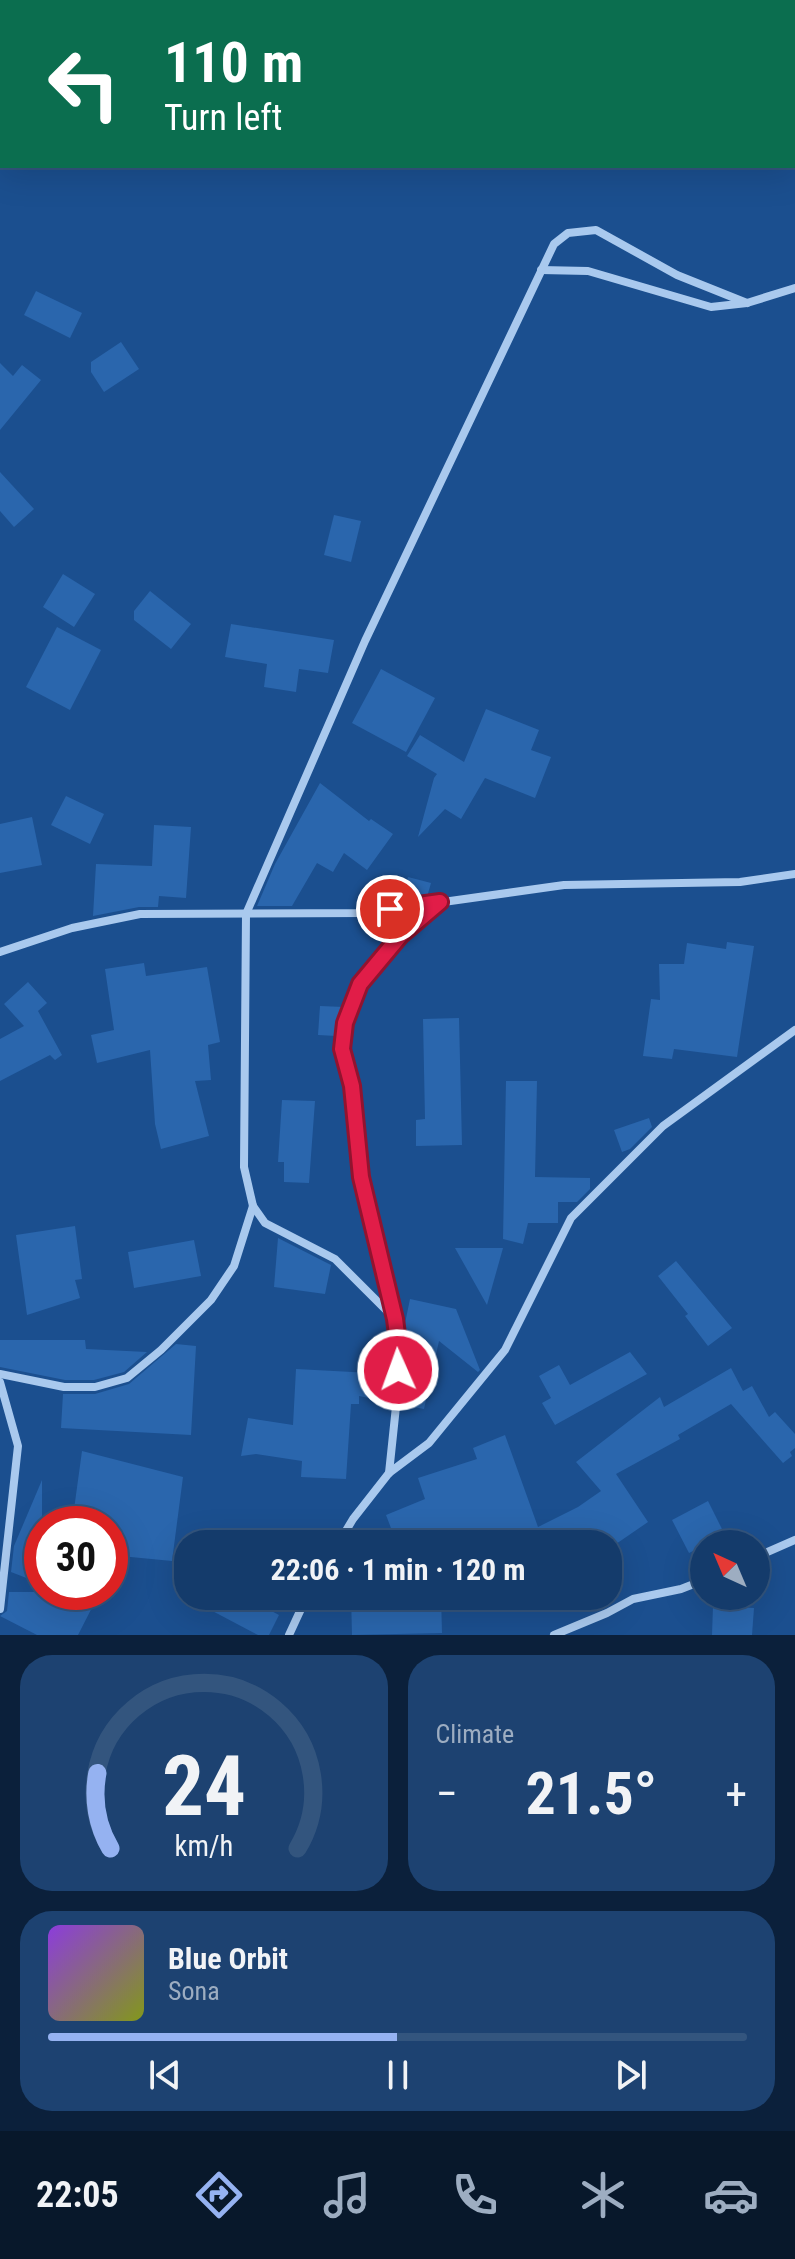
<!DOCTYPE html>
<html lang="en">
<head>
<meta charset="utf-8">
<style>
	:root { --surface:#143b6b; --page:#1d4271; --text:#f1f3f6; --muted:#9dadc1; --line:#33557e; --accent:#95b2f1 }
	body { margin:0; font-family:"Roboto Condensed",sans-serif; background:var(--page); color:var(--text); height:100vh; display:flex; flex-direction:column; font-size:30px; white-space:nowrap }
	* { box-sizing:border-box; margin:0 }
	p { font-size:26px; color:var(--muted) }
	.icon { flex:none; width:44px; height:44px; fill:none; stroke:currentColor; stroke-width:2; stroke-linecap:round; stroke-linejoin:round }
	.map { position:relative; height:1635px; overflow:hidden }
	.panel { display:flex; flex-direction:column; gap:20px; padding:20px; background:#0b203b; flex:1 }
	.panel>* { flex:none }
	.guide { position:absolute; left:0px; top:0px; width:796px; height:168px; box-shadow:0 8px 32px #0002,0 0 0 2px var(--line); background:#0b6e4f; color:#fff; overflow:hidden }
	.needle { width:52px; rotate:316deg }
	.controls { position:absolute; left:690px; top:1530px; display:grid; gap:16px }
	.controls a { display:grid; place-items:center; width:80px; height:80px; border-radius:50%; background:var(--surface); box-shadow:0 8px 32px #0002,0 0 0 2px var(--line); font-size:40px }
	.speed { position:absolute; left:24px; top:1506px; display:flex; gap:16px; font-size:40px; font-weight:700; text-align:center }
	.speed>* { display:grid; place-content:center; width:104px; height:104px; border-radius:50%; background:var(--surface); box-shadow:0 8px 32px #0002,0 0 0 2px var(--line); line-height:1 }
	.speed .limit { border:12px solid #d22; background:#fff; color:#111 }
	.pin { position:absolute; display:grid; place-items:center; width:68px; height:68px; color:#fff; margin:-34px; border:4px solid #fff; border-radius:50%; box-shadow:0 2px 8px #0007 }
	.me { position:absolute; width:88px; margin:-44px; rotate:358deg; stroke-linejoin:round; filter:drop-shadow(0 0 6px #0008) }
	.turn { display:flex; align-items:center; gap:28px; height:168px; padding:0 32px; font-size:36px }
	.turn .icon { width:104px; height:104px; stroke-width:2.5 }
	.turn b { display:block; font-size:56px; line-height:68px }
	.big { font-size:60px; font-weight:700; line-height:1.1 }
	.panel .card { flex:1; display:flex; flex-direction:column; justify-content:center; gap:12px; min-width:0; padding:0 28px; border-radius:32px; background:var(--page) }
	.panel .dial { align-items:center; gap:0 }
	.dial svg { height:208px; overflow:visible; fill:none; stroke:var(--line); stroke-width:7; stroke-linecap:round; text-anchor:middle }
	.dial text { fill:var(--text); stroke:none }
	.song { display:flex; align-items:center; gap:24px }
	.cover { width:96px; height:96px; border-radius:12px; background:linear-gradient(135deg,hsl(270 70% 55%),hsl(70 70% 35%)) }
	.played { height:8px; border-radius:4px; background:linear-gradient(90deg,var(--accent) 50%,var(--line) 50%) }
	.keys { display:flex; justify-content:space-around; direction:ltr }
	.heat { display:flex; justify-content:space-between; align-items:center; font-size:44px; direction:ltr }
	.panel .tiles { flex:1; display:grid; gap:20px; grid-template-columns:1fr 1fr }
	.card:last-child { grid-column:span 2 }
	.trip { position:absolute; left:174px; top:1530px; width:448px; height:80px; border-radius:32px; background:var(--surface); box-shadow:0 8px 32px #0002,0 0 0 2px var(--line); font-weight:700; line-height:80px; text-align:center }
	.menu { display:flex; height:128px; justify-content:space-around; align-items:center; background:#08182b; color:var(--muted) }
	.menu .icon { width:56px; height:56px }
	.menu .active { color:var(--accent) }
	.menu b { font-size:36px; color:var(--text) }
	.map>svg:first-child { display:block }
	.building { fill:#2a66ad }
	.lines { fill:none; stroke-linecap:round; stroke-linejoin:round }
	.minor { stroke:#a9c9ee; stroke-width:8 }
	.route-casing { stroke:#92132f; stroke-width:20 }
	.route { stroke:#e11d48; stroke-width:14 }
</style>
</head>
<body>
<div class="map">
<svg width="795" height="1635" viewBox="0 0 795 1635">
	<rect width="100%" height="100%" fill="#1b4f8f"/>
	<g class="building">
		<polygon points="36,291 82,313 70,338 24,315"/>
		<polygon points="121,342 139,369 104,392 91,372 91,362"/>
		<polygon points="0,363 13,376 22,365 41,380 0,430"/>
		<polygon points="0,472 34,509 14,527 0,511"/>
		<polygon points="334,515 361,521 351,562 324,555"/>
		<polygon points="63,574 95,594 74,627 43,607"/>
		<polygon points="150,591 191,624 171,649 134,620 134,611"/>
		<polygon points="231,624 334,640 328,673 299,669 296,692 264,687 267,664 225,657"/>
		<polygon points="57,627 101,650 70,710 26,687"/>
		<polygon points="381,669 435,698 406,752 352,723"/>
		<polygon points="486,709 539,730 531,750 551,757 535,798 485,778 461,819 445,809 418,837 434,778 437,774 407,756 420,735 464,762"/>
		<polygon points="320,783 369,821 371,819 393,834 367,870 344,853 333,872 317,863 292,906 257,906 275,864"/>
		<polygon points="66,796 104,814 90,844 51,825"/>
		<polygon points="32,817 42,865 0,873 0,824"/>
		<polygon points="154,825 191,827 186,898 159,896 158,907 139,907 93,916 96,864 152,866"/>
		<polygon points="408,877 431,883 427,897 401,901"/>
		<polygon points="727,942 754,946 737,1057 674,1049 672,1059 643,1056 651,999 660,1000 659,964 684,964 687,943 726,949"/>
		<polygon points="144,963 146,976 207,967 220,1042 208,1045 211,1080 195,1081 209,1136 161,1149 155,1124 150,1050 97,1063 91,1035 114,1030 105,969"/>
		<polygon points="28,982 47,1003 38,1011 62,1055 55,1060 50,1055 0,1081 0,1039 24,1026 4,1004"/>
		<polygon points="320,1006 344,1007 336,1036 318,1035"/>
		<polygon points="459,1018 462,1145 416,1146 416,1120 425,1119 423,1019"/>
		<polygon points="506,1081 537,1081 535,1177 590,1178 590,1189 577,1202 558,1202 558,1223 528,1223 523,1244 503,1239"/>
		<polygon points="282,1100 315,1101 309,1183 284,1182 284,1162 278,1162"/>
		<polygon points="649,1118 652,1127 630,1149 622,1152 614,1130"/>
		<polygon points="75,1226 82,1279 75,1280 80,1298 27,1315 16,1235"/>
		<polygon points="278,1238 331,1265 325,1294 274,1287"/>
		<polygon points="194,1240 201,1276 134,1288 128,1252"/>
		<polygon points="455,1248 503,1248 487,1305"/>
		<polygon points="676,1261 732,1328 708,1346 685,1316 688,1314 658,1276"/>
		<polygon points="410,1299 456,1309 480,1370 478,1372 439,1341 424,1409 403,1405 403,1333"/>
		<polygon points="0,1340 85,1340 86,1349 147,1352 124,1372 94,1380 65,1380 0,1367"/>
		<polygon points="176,1344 196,1346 191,1435 61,1428 63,1394 95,1394 129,1384"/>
		<polygon points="630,1352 647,1374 555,1425 542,1403 551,1398 539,1376 559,1365 570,1385"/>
		<polygon points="731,1368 743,1391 752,1386 769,1417 775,1412 795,1434 795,1448 790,1452 792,1456 783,1463 731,1404 678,1435 680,1439 616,1474 648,1522 616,1544 397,1544 386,1515 425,1499 418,1478 477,1459 473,1448 505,1435 538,1527 578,1507 601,1491 576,1462 660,1397 664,1407"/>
		<polygon points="296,1369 390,1374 389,1402 359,1396 359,1404 351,1404 346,1479 301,1477 302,1461 256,1454 241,1456 248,1418 293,1425"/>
		<polygon points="82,1451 183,1477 172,1561 110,1555 110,1524 72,1524"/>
		<polygon points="42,1480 42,1549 29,1579 11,1572 14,1546"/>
		<polygon points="708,1501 725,1535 689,1553 672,1520"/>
		<polygon points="9,1592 100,1592 78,1635 37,1635 0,1616 7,1611"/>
		<polygon points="184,1596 243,1596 279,1615 269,1635 258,1635"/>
		<polygon points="351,1596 441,1596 442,1633 352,1635"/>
		<polygon points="713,1606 754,1608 752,1635 712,1635"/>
	</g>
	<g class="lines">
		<g class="minor">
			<polyline points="541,270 588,271 711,307 747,303 795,288"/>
			<polyline points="0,952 72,928 140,914 365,913 564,885 740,882 795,874"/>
			<polyline points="395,1319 335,1259 265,1223 253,1206 244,1167 246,914 365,641 554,244 568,233 596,230 677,275 747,303"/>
			<polyline points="0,1374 64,1387 95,1387 127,1378 161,1350 211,1300 234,1266 253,1206"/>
			<polyline points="0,1382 18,1446 0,1609"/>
			<polyline points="389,1473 397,1397 398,1342 361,1177 352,1086 342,1049 345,1023 360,984 400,936 438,904"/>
			<polyline points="338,1544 353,1519 389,1473 429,1443 505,1350 571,1218 663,1126 795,1030"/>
			<polyline points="756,1557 795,1540"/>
			<polyline points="289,1635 307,1596"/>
			<polyline points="554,1635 607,1613 633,1599 681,1589 704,1580"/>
		</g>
	</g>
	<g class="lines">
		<g class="route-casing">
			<polyline id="route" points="390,909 440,902 400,936 360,984 345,1023 342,1049 352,1086 361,1177 395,1319 398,1342 398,1370"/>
		</g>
		<use href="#route" class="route"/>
	</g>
</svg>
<div class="controls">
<a><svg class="needle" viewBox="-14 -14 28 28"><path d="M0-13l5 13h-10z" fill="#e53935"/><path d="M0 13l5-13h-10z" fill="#9dadc1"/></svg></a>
</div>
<div class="speed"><div class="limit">30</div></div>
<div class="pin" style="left:390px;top:909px;background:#d93025"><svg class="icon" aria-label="arrive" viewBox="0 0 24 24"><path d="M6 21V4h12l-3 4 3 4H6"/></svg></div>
<svg class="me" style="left:398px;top:1370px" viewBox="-20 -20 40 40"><circle r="17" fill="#e11d48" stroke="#fff" stroke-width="3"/><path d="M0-11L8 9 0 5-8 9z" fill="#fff"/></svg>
<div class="trip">22:06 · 1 min · 120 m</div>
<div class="guide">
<div class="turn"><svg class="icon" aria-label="left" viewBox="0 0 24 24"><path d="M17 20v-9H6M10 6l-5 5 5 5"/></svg><div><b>110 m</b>Turn left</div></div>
</div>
</div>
<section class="panel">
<div class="tiles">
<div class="card dial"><svg viewBox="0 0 100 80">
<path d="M14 69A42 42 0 1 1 86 69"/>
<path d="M14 69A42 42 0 0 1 9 40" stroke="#95b2f1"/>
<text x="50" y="56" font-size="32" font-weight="700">24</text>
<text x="50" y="72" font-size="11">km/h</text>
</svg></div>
<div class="card"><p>Climate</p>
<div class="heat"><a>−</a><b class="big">21.5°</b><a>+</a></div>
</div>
<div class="card">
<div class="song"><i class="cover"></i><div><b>Blue Orbit</b><p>Sona</p></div></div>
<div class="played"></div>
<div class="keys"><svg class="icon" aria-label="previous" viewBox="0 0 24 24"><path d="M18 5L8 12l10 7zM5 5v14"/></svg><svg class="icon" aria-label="pause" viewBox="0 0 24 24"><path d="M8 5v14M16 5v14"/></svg><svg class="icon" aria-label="next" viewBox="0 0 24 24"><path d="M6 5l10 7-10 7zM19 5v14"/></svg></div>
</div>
</div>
</section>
<nav class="menu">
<b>22:05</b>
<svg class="icon active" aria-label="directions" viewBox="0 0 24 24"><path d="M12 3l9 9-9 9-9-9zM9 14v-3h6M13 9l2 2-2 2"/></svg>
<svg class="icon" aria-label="music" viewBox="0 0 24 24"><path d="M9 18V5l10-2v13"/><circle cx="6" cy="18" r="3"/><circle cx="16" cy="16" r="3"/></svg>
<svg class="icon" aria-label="phone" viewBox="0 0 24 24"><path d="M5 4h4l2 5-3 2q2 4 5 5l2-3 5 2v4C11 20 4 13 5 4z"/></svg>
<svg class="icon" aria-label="climate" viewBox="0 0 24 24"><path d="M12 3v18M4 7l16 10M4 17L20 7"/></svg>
<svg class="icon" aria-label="car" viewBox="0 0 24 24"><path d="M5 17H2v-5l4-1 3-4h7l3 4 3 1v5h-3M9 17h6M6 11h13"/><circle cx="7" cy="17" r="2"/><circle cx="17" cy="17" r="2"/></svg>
</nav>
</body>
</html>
